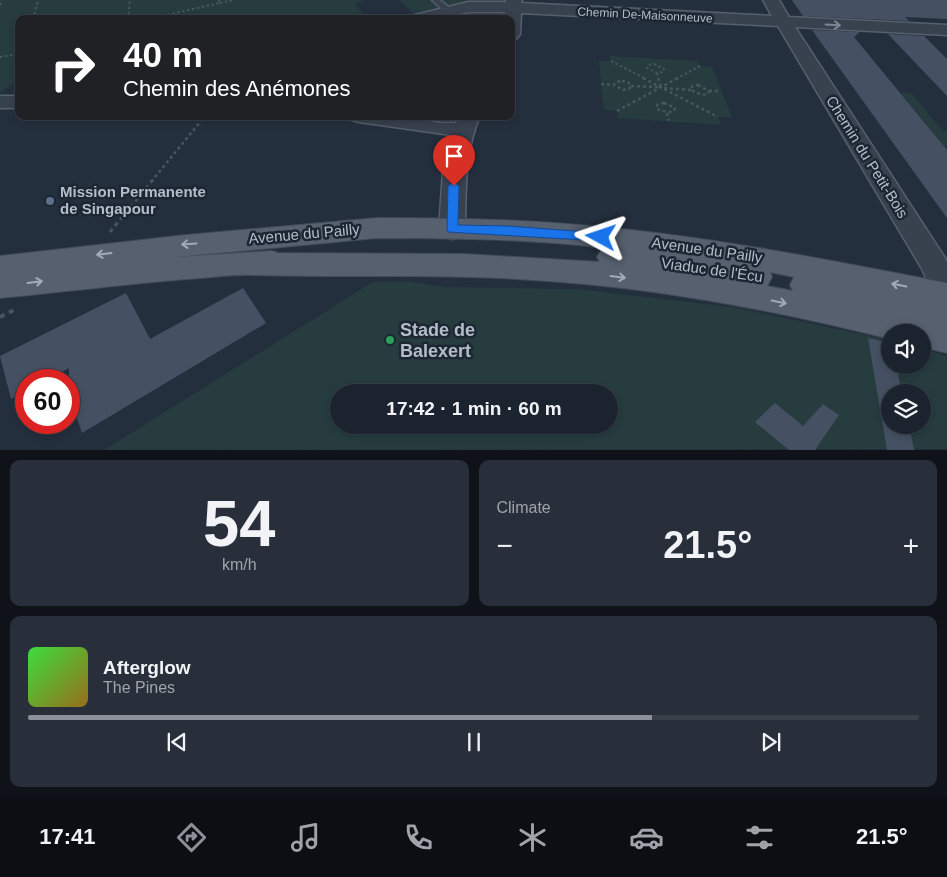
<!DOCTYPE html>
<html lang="en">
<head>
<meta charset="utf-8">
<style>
	:root { --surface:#1b232e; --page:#282f3a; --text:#f1f3f6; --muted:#a0a4aa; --line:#39404a; --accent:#8c9099 }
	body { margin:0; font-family:Arial,sans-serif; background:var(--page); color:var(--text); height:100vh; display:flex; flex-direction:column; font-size:19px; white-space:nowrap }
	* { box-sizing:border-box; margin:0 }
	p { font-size:16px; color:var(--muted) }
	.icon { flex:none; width:28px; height:28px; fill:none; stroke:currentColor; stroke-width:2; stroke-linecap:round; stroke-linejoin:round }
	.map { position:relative; height:450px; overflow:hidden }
	.side { display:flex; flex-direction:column; gap:10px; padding:10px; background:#0f1319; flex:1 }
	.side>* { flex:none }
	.hud { position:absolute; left:15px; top:15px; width:500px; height:105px; border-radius:10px; box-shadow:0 2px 8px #0003,0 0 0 1px var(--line); background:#202124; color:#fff; overflow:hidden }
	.controls { position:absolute; left:881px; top:324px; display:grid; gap:10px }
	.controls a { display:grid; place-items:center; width:50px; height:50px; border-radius:50%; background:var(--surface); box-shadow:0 2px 8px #0003,0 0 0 1px var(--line); font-size:25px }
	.speed { position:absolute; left:15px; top:369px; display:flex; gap:10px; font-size:25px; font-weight:700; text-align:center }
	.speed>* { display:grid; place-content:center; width:65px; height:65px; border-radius:50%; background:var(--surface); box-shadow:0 2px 8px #0003,0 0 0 1px var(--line); line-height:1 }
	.speed .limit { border:8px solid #d22; background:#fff; color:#111 }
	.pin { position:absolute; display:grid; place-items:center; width:42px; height:42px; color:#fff; margin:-51px -21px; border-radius:50% 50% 50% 0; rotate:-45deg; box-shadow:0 0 5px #0007 }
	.pin .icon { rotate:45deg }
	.me { position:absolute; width:55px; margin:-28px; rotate:275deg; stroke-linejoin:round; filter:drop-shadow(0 0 4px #0008) }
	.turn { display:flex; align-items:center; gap:18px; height:105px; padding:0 25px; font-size:22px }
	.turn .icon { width:65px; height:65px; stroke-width:2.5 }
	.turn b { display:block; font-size:35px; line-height:42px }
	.big { font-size:38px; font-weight:700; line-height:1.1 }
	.side .tile { flex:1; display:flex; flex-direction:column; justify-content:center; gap:8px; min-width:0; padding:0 18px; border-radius:10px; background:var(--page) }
	.side .dial { align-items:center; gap:0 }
	.dial b { font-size:65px; line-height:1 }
	.song { display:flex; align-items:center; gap:15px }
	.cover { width:60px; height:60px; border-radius:8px; background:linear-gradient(135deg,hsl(120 70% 55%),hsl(40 70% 35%)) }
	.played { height:5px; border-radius:2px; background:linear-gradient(90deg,var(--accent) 70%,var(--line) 70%) }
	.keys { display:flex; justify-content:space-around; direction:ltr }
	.heat { display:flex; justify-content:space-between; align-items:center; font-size:28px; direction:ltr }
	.side .tiles { flex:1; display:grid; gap:10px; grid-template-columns:1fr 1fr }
	.tile:last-child { grid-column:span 2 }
	.trip { position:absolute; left:330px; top:384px; width:288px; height:50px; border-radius:25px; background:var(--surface); box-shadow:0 2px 8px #0003,0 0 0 1px var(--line); font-weight:700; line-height:50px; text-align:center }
	.menu { display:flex; height:80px; justify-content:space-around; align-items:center; background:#0b0e12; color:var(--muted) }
	.menu .icon { width:35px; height:35px }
	.menu .on { color:var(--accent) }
	.menu b { font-size:22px; color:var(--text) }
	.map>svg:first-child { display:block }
	.green { fill:#263c3f; fill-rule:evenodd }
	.building { fill:#455162 }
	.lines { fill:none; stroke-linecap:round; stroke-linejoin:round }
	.lane-casing { stroke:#565f6c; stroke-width:3 }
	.street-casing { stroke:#565f6c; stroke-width:3 }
	.primary-casing { stroke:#414a57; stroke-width:2 }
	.path-far3 { stroke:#44595c; stroke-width:2; stroke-dasharray:2.5 2.5; stroke-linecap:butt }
	.path-far2 { stroke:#44595c; stroke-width:2.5; stroke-dasharray:3 3; stroke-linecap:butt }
	.path-far1 { stroke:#44595c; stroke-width:3; stroke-dasharray:4 4; stroke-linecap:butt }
	.path { stroke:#44595c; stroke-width:4; stroke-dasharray:5 5; stroke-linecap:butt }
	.lane { fill:#38414e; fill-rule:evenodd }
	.street { fill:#38414e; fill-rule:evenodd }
	.primary { fill:#56606e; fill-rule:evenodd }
	.oneway { stroke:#7c8592 }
	.oneway2 { stroke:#a1aab7 }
	.route { fill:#1a73e8; stroke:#114b97 }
	.service-dot { fill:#5c6f8a; stroke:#1d2633; stroke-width:2 }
	.leisure-dot { fill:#2e9e5b; stroke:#1d2633; stroke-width:2 }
	.labels { text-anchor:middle; stroke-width:5; stroke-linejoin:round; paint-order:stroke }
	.far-street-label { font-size:12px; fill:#b4bcc9; stroke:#1d2633 }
	.street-label { font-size:15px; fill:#b4bcc9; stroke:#1d2633 }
	.poi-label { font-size:15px; font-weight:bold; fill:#b4bcc9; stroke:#1d2633; text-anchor:start }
	.near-poi-label { font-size:18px; font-weight:bold; fill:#b4bcc9; stroke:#1d2633; text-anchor:start }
</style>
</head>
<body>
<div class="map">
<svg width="947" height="450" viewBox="0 0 947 450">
	<rect width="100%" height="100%" fill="#242f3e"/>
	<g class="green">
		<polygon points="0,0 365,0 354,4 369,19 19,19 19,80 0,93"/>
		<polygon points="399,0 507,0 502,3 456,5 416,15"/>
		<polygon points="610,56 698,61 700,66 712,67 732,117 718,117 721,125 618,118 617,111 604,110 599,61 610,61"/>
		<polygon points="900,92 911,93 943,131 947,131 947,150"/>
		<path d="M373 282H412L444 287 577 289 732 307 890 340V365H922L923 349 947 356V449L104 450ZM339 392H609V425H339ZM890 392H922V425H890Z"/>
	</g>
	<g class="building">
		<polygon points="792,0 947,0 947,19 905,17 909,21 803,16"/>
		<polygon points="812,30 860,32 854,37 947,150 947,218"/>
		<polygon points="888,34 924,36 947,59 947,96"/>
		<polygon points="243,288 266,323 82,433 69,395 69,368 46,380 26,380 26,391 11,399 0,356 126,293 150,339"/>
		<polygon points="868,338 890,343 890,365 896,365 902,392 890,392 890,425 909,425 914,450 887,450"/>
		<polygon points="775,403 803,426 823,404 839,415 815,450 789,450 755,422"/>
	</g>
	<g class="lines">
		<g class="lane-casing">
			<polygon id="lane" points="432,0 440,0 453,11 446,13"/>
		</g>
		<g class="street-casing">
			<g id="street">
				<polygon points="506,0 522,0 521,3 772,16 763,0 779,0 789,17 947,25 947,35 795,27 945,258 947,262 947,306 937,302 922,269 778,26 521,13 520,34 517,38 511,39 511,19 504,19 505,12 468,12 439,19 409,19 411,16 468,2 506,2"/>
				<rect x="0" y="96" width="19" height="12"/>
				<path d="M349 116H401L441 123H456L459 116H480C464 152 466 190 465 229L461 236 452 239 443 236 439 229 443 171 451 135 359 122 352 120Z"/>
			</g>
		</g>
		<g class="primary-casing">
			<path id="primary" d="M377 218C449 218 521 219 592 226 712 237 830 260 947 283V353L922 347V332H890V339C778 311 664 289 548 281 449 273 350 278 251 275 231 274 209 278 188 279 125 284 63 292 0 298V256L186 235ZM377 238C453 238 529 239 605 248L602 249 597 257 600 262 464 254 278 253 272 251 176 257ZM770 272 794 277 790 285 793 291 767 286 772 277Z"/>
		</g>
		<g class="path-far3">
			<polyline points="220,3 233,0"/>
			<polyline points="0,5 2,0"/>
			<polyline points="33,19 38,0"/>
			<polyline points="128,19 130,0"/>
			<polyline points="148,19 220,3 219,0"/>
			<polyline points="0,57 19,54"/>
			<polyline points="611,61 646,79"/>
			<polygon points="654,64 664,69 663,72 657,73 647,68 649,65"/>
			<polyline points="657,73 659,79"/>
			<polyline points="676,79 700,66"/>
		</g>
		<g class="path-far2">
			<polyline points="643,78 718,117"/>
			<polyline points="658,78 661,87"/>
			<polygon points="622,81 628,82 631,86 629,89 623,90 614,85 616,82"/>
			<polyline points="601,84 614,85"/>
			<polygon points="698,85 709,91 708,94 702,95 691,90 692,86"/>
			<polyline points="631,86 658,87"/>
			<polyline points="664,88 691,90"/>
			<polyline points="709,91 721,91"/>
			<polygon points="664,103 675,108 673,112 660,111 656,107 658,104"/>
			<polyline points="617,111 678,78"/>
			<polyline points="667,113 669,121"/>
			<polyline points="151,116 202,119"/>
			<polyline points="155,177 205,116"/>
		</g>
		<polyline class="path-far1" points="110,232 156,176"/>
		<polyline class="path" points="0,317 16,309"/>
		<use href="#lane" class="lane"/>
		<use href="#street" class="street"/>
		<use href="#primary" class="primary"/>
	</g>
	<defs><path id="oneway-shaft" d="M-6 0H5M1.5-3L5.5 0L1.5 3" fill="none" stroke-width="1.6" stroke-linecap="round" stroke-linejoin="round" transform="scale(1.25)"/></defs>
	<use class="oneway" href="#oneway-shaft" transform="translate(833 25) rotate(3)"/>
	<g class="oneway2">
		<use href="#oneway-shaft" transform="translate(189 244) rotate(176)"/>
		<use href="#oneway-shaft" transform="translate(104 254) rotate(173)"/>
		<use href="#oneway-shaft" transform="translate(618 277) rotate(7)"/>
		<use href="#oneway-shaft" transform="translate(35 282) rotate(-7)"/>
		<use href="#oneway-shaft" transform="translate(899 285) rotate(-168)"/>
		<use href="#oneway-shaft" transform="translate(779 302) rotate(11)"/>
	</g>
	<polygon class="route" points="454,182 459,186 458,225 508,226 601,233 607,237 601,241 448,232 447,229 448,186"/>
	<circle class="service-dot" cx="50" cy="201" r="5"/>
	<circle class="leisure-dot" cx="390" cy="340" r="5"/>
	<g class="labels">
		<g class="far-street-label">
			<text transform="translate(645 15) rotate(3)" y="4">Chemin De-Maisonneuve</text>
		</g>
		<g class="street-label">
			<text transform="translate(867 157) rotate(58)" y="5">Chemin du Petit-Bois</text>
			<text transform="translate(304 234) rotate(-5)" y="5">Avenue du Pailly</text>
			<text transform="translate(707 250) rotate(8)" y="5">Avenue du Pailly</text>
			<text transform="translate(712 270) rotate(8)" y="5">Viaduc de l'Écu</text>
		</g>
		<g class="poi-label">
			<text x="60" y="197">Mission Permanente<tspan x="60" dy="17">de Singapour</tspan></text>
		</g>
		<g class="near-poi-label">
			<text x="400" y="336">Stade de<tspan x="400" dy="21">Balexert</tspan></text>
		</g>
	</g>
</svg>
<div class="controls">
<a><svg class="icon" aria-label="sound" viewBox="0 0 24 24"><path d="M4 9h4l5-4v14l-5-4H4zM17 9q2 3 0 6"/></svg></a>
<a><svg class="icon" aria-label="layers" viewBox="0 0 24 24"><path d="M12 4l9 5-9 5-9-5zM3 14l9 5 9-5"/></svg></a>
</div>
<div class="speed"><div class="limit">60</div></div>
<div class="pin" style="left:454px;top:186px;background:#d93025"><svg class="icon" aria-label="arrive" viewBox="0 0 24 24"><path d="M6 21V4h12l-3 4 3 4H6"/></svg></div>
<svg class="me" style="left:601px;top:237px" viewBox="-20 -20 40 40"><path d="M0-17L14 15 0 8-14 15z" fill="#1a73e8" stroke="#fff" stroke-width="4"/></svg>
<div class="trip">17:42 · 1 min · 60 m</div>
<div class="hud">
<div class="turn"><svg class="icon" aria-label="right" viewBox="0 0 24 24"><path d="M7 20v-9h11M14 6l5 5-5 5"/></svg><div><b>40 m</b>Chemin des Anémones</div></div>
</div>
</div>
<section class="side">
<div class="tiles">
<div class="tile dial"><b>54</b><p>km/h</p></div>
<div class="tile"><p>Climate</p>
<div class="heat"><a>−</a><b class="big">21.5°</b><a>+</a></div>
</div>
<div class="tile">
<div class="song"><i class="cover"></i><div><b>Afterglow</b><p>The Pines</p></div></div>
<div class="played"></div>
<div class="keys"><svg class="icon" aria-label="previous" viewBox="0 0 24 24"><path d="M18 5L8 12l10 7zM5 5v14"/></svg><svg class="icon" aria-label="pause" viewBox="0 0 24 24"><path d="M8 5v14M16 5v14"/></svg><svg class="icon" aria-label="next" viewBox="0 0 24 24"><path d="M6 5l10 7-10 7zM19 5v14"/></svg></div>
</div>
</div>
</section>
<nav class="menu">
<b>17:41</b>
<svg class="icon on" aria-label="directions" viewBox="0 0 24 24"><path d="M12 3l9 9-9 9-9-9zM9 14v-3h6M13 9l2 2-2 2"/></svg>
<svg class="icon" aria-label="music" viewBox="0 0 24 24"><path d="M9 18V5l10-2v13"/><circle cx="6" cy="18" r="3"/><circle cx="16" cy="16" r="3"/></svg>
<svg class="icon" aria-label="phone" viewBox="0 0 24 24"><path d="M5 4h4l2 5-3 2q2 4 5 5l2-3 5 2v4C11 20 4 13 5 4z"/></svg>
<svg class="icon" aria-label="climate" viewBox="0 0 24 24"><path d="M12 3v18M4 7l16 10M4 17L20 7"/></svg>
<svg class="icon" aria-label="car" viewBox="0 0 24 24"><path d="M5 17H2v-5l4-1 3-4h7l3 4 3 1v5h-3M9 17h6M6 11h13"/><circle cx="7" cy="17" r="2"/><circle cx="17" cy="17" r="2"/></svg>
<svg class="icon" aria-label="filters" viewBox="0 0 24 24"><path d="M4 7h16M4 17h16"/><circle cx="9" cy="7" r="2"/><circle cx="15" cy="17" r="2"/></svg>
<b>21.5°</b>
</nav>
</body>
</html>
